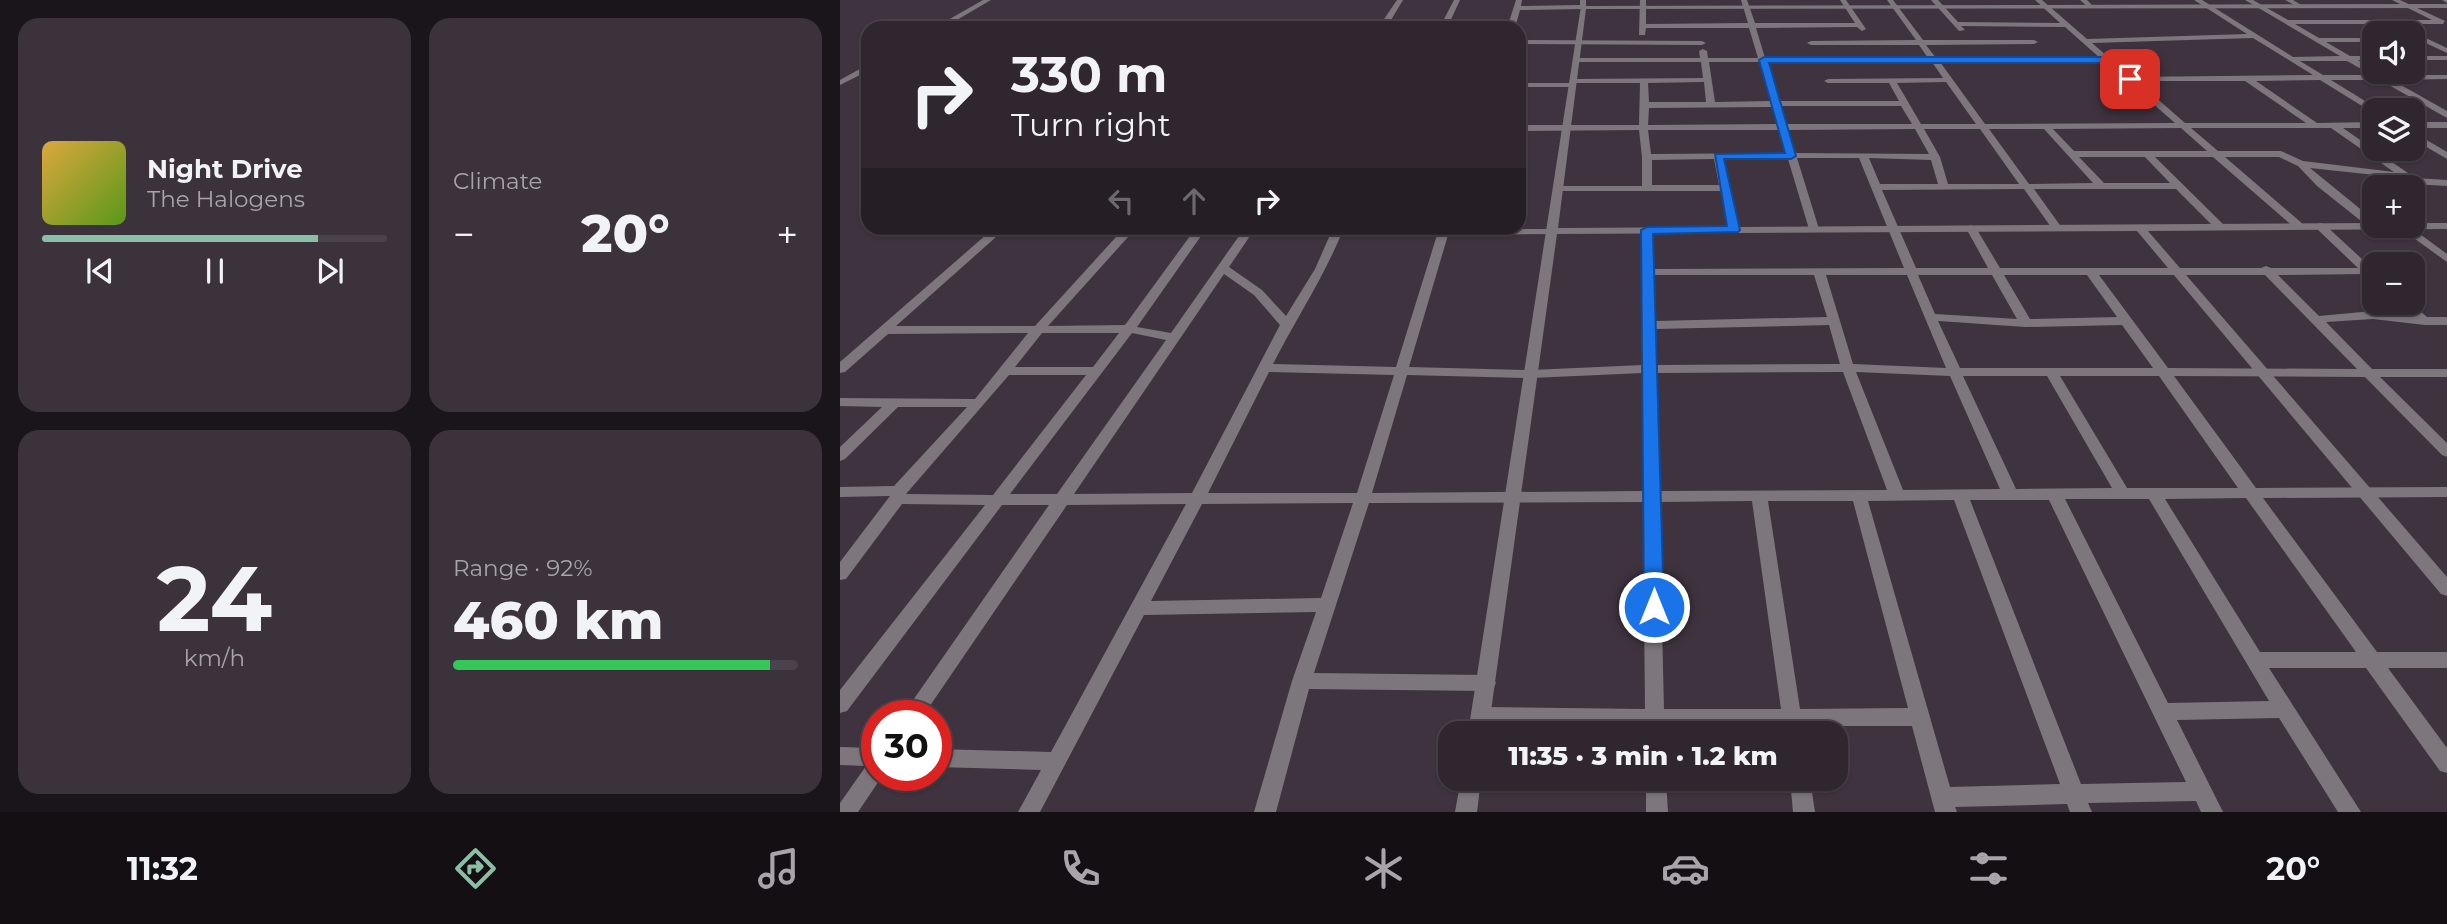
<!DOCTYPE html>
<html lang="en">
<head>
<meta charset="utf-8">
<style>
	:root { --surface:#2f262f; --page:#3b323b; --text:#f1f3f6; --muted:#a7a5aa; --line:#4a434b; --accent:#8abfa5 }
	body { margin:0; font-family:Montserrat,sans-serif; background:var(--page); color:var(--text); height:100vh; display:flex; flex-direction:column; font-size:26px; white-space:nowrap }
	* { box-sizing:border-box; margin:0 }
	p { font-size:23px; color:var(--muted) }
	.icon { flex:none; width:38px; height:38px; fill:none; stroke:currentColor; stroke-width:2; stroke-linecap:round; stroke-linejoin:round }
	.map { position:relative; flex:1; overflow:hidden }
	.details { display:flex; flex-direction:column; gap:18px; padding:18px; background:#1a151a; width:840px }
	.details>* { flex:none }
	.top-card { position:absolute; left:21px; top:21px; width:665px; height:214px; border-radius:21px; box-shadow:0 2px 5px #0004,0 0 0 2px var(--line); background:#2f262f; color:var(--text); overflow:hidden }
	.fabs { position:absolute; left:1522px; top:21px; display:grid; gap:14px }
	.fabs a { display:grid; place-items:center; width:63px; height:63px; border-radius:14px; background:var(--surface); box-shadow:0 2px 5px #0004,0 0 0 2px var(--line); font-size:35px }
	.speed { position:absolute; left:21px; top:700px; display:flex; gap:14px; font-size:35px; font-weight:700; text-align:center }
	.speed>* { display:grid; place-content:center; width:91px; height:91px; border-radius:50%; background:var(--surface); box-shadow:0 2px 5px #0004,0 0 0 2px var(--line); line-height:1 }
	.speed .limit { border:10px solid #d22; background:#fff; color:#111 }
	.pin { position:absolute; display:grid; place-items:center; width:60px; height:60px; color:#fff; margin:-30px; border-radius:14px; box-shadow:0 4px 10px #0006 }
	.me { position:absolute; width:77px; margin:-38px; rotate:0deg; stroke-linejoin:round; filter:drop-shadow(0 0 5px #0008) }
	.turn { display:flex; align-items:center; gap:24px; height:147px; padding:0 35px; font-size:32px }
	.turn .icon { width:91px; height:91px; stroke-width:2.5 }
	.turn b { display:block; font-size:49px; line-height:60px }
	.lanes { display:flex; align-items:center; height:66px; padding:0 35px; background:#0003; justify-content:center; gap:35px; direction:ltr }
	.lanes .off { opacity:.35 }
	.big { font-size:52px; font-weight:800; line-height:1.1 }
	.details .widget { flex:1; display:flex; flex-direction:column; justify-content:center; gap:10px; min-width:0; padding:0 24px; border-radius:21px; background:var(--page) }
	.details .dial { align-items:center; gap:0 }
	.dial b { font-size:91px; line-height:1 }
	.song { display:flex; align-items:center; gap:21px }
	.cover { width:84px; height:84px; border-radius:10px; background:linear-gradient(135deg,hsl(40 70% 55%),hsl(90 70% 35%)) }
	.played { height:7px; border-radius:4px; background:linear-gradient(90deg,var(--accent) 80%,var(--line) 80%) }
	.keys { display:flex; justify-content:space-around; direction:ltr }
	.heat { display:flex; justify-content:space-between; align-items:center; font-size:38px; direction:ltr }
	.charge { height:10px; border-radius:5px; background:linear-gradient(90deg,#34c759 92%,var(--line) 0) }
	.details .tiles { flex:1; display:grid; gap:18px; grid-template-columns:repeat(2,1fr) }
	.trip { position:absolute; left:598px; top:721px; width:410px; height:70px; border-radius:21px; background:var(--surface); box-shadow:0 2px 5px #0004,0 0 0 2px var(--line); font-weight:800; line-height:70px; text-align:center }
	.tab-bar { display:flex; height:112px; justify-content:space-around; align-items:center; background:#130f13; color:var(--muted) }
	.tab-bar .icon { width:49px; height:49px }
	.tab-bar .current { color:var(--accent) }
	.tab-bar b { font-size:32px; color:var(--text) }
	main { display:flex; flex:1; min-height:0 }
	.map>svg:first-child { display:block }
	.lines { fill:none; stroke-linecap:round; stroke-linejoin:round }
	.minor { fill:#7d777d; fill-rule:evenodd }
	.tertiary { fill:#7d777d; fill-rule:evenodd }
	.route { fill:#1a73e8; stroke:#114b97; stroke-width:2 }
</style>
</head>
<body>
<main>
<section class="details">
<div class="tiles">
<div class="widget">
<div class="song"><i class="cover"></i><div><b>Night Drive</b><p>The Halogens</p></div></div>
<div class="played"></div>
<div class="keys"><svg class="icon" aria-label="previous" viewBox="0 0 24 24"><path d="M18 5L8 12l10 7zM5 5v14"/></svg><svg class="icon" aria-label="pause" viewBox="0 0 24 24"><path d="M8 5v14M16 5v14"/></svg><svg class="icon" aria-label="next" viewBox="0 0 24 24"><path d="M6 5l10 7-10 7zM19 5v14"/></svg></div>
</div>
<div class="widget"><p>Climate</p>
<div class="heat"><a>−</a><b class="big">20°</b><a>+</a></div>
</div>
<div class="widget dial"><b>24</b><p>km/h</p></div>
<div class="widget"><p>Range · 92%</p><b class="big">460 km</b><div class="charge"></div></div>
</div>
</section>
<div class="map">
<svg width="1607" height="812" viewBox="0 0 1607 812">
	<rect width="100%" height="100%" fill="#3f333f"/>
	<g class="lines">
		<g class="minor">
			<polygon points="143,0 151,0 103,28 94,28"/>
			<polygon points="557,0 563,0 551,20 603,21 614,0 620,0 607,28 599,28 601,25 548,24 546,28 538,28"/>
			<polygon points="676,0 682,0 681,6 740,5 740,0 746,0 746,7 743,9 680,10 675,28 667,28"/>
			<path d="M800 0H806V24L908 23 901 0H907L915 23H1015L1000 0H1006L1026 29 1022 31 1017 27 916 28 925 58H1088L1079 45H971L967 43 971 41 1076 40 1047 0H1053L1083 40H1194L1198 42 1194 44 1086 45 1096 58H1260L1225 27 1121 26 1125 30 1119 31 1091 0H1098L1118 22 1220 23 1195 0H1202L1247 39 1407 34 1354 0H1362L1453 57 1500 56 1405 0H1413L1448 20H1592L1552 0H1560L1605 21 1603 24H1455L1479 38H1535V42H1486L1510 56H1535V60H1518L1544 75H1607V79L1552 80 1607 111V118L1540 80H1491L1538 109 1535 110V114L1480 80 1416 81 1477 123 1535 122V128H1503L1575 178 1607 180V186L1573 184 1563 178 1470 168 1535 221V226H1539L1538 228H1530L1477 186 1458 166 1439 157H1385L1464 225V229H1456L1373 157H1315L1384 225V229H1376L1336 189H1194L1222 228 1217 231 1213 230 1184 189 1042 190 1076 268H1148L1126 228 1131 225 1136 228 1160 268H1421L1426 266 1431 268H1518L1476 228 1475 226 1480 223 1484 224 1535 271V280L1526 274 1438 275 1479 316 1533 311 1570 314 1558 303H1571L1587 317H1607V325H1585L1533 319 1486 322 1532 369H1607V377H1540L1607 443V457L1602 455 1525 377 1334 376 1416 488 1607 487V497L1423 498 1537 652H1607V668H1548L1607 748V773L1600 771 1526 668H1429L1521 812H1498L1439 718 1337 720 1383 812H1361L1356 801 1248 803 1252 812H1230L1227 804 1115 807 1117 812H1095L1072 726H963L964 733H944L943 726 825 727V733H805V726L641 725 634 722 631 716 634 710 641 707 805 709 803 502 529 503 474 673 646 675 653 677 656 683 653 689 646 691 469 689 436 812H414L452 681 476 612 304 615 200 812H178L201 770 96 767V749L211 752 346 504 227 505 83 716H62L209 505H162L7 711 0 713V690L145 505 62 504 6 579 0 580V562L50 496 0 497V487L54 486 127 407H58L5 459 0 461V447L42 407 0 406V398L135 399 188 333 48 334 5 372 0 373V362L154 228H163V231L282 230 285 228 293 230H356L371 228 370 230 404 229 405 228H415L414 229H716L717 231 712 234 608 235 569 367 691 370 803 365 802 230 807 227 812 230 813 269 1064 268 1019 158H957L979 229 974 232 969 229 948 159H883L899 230 894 233 889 230 881 191H714V187L718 186H802V157L799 130 679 131V125H799L800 83H736V87H679V83H731V79H734L863 78 861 62H734L733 60 737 58H860L859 51 863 49 867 51 868 58H918L909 28H806L805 35H799ZM1413 38 1473 75 1291 77 1252 43ZM1460 61H1507L1532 75H1483ZM869 62H919L931 101 875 102ZM927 62H1092L1103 78 988 79 984 81 988 83H1049L1059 101H939ZM1100 62H1265L1335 123 1145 124ZM1297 81H1405L1466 123H1345ZM864 82 866 102H809L808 83ZM1106 82 1136 124H1081L1057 83ZM941 106H1061L1072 124H946ZM932 107 938 124 808 125 809 108ZM1341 128 1367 151H1234L1213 129ZM1351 128H1491L1554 172 1463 161 1441 151H1378ZM1075 129 1089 154 955 153 948 130ZM1084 129H1140L1179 184H1108L1100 157ZM1149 129H1204L1253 183 1189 184ZM808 130H939L946 153 811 154ZM1239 157H1305L1330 183H1264ZM1029 158 1091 160 1098 184H1040ZM874 159 879 185H812V160ZM490 235 475 269 446 316 422 290 389 267 410 236ZM501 235H597L556 367 433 364C455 321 482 280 501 235ZM350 236 285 325 208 326 288 237ZM361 236H399L331 333 297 327ZM156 237H276L195 326H56ZM384 274 414 295 440 325 352 493 234 494ZM814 275H974L987 317 815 321ZM986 275H1067L1106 368 1013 364ZM1078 275H1152L1177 319 1095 314ZM1164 275H1247L1277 317 1190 319ZM1259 275H1425L1517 369 1328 368ZM1098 321 1186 327 1282 325 1313 368H1120ZM989 325 1000 364 816 365 815 329ZM202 333H279L253 367H175ZM292 333 326 340 217 494H170ZM429 372 554 375 517 493H368ZM1003 372 1047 490 819 491 816 373ZM1016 372 1110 376 1160 489 1063 490ZM803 373V491L532 493 567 375 691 378ZM169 375H246L153 495 66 494ZM1123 376H1207L1272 488 1176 489ZM1220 376H1319L1398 488H1287ZM1406 498 1516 652H1420L1325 499ZM1225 499H1309L1429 701 1328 703ZM1114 500 1220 784 1110 787 1028 501ZM1130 500H1209L1346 782 1241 784ZM912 501 941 709H824L819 502ZM928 501H1013L1068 708 960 709ZM513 503 481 598 311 601 362 504Z"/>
			<polygon points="1240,0 1247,0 1253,6 1248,7"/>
			<polygon points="1445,0 1453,0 1463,6 1458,7"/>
			<polygon points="1602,0 1607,0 1607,3"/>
			<polygon points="1573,32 1607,48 1607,53 1573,37 1573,33 1570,33"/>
			<polygon points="679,40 862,41 866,43 862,45 679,44"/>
			<rect x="1573" y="56" width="34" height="4"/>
			<polygon points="25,66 28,66 28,71 0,85 0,80"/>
			<rect x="1573" y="122" width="34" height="6"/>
			<polygon points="1573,132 1607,152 1607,159 1573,139"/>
			<polygon points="1557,226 1569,226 1607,254 1607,262"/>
			<polygon points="0,747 37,748 37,775 43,775 18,812 0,812 0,803 26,766 0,765"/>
			<polygon points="806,779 826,779 828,812 806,812"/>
			<polygon points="950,779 970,779 975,812 953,812"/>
		</g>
		<g class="tertiary">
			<polygon points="1607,4 1607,8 746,9 718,228 1535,223 1535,226 1573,226 1573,223 1607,223 1607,229 1308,231 1607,577 1607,596 1601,594 1297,231 717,234 648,733 628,733 741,6"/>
			<polygon points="621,779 641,779 637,812 615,812"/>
		</g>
	</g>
	<polygon class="route" points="924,57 1269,57 1295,79 1287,81 1267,63 929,63 956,156 951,159 884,159 900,230 898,232 813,234 824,607 821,613 814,615 807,613 804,607 801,230 807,227 887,226 875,154 945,153 919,60"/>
</svg>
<div class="fabs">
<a><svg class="icon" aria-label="sound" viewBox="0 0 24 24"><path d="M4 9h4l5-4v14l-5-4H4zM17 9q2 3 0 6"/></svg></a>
<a><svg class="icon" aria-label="layers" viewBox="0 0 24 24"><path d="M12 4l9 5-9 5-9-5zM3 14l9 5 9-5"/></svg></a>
<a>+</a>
<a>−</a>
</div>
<div class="speed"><div class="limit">30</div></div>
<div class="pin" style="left:1290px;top:79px;background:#d93025"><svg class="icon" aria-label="arrive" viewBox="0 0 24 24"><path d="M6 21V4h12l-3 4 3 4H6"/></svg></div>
<svg class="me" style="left:814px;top:607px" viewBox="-20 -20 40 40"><circle r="17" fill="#1a73e8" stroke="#fff" stroke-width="3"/><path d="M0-11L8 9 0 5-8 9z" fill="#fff"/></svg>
<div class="trip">11:35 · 3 min · 1.2 km</div>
<div class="top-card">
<div class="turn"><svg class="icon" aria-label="right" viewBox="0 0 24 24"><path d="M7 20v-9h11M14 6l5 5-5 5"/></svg><div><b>330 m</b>Turn right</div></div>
<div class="lanes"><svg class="icon off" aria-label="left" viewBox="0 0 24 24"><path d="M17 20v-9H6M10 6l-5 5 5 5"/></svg><svg class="icon off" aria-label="ahead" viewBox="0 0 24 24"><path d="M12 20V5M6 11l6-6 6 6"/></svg><svg class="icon" aria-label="right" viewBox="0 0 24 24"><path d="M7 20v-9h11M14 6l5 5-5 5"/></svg></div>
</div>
</div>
</main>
<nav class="tab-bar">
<b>11:32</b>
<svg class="icon current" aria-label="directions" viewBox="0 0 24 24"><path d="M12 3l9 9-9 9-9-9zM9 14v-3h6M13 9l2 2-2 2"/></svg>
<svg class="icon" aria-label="music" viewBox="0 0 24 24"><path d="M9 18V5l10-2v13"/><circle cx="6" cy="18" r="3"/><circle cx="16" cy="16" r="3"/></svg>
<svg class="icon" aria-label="phone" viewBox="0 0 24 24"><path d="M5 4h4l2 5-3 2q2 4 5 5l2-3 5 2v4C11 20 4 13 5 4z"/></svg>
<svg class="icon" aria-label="climate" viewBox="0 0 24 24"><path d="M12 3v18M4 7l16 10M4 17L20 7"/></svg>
<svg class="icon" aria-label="car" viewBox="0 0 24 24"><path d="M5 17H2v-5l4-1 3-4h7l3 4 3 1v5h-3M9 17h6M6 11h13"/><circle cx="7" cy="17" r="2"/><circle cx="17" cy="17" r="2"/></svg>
<svg class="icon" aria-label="filters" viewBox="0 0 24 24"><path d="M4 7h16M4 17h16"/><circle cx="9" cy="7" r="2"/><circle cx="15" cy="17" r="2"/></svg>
<b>20°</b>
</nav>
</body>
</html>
